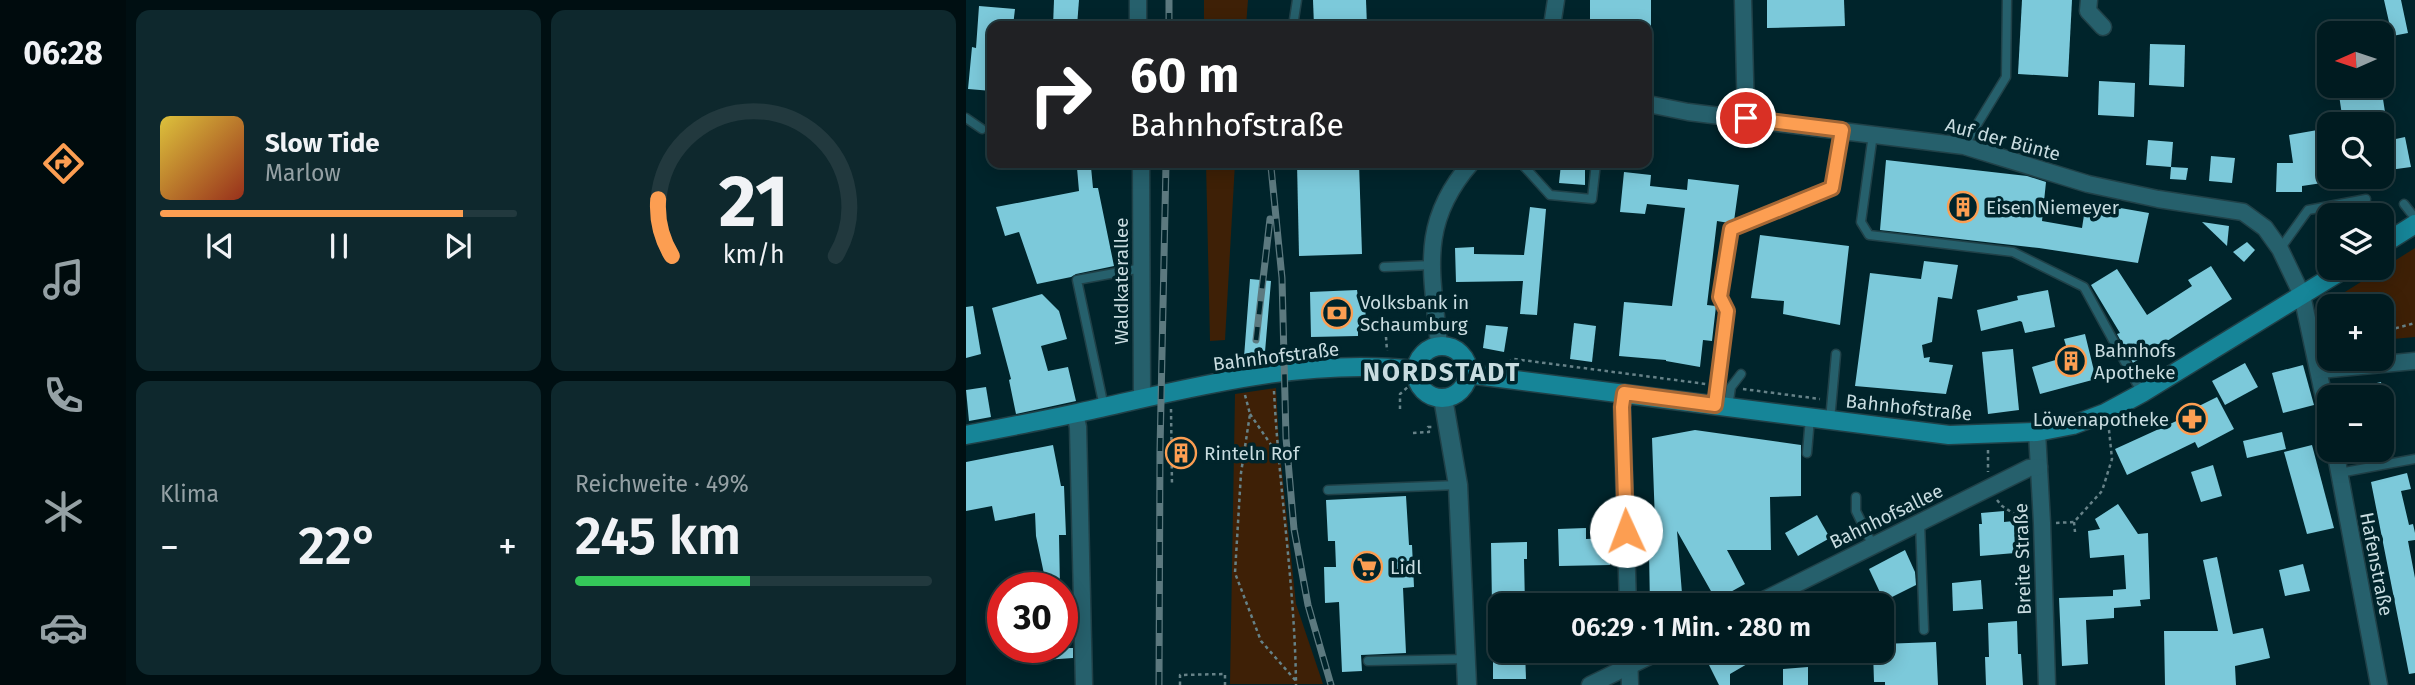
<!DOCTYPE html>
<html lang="de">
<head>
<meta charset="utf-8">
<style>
	:root { --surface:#001b20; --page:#0e282d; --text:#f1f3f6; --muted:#95a1a5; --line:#22393e; --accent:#fc9e52 }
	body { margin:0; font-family:"Fira Sans",sans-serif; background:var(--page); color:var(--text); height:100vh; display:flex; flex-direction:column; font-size:26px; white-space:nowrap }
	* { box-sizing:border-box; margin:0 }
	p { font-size:23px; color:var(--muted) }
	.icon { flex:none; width:38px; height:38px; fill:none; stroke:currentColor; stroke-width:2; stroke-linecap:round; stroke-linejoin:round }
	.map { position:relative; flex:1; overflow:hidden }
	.panel { display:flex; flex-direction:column; gap:10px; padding:10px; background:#000f12; width:840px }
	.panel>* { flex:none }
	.hud { position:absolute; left:21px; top:21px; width:665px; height:147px; border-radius:14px; box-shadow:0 4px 18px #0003,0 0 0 2px var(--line); background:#202124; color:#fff; overflow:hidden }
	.needle { width:46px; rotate:267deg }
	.tools { position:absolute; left:1351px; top:21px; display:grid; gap:14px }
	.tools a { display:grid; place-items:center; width:77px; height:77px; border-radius:14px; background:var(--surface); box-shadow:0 4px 18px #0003,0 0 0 2px var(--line); font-size:35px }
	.speed { position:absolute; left:21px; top:572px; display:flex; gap:14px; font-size:35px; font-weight:700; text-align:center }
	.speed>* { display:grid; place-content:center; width:91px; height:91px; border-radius:50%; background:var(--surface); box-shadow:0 4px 18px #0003,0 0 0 2px var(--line); line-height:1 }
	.speed .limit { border:10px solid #d22; background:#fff; color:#111 }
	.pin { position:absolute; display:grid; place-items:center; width:60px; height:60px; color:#fff; margin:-30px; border:4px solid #fff; border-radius:50%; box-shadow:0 2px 7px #0007 }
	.me { position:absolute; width:77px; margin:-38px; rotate:358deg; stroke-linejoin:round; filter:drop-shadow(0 0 5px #0008) }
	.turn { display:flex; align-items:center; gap:24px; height:147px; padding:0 28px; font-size:32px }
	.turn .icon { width:91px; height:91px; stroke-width:2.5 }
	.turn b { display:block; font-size:49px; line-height:60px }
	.big { font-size:52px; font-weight:600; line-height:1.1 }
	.panel .tile { flex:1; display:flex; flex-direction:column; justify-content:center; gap:10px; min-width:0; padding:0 24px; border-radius:14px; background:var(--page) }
	.panel .dial { align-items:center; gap:0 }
	.dial svg { height:182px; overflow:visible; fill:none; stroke:var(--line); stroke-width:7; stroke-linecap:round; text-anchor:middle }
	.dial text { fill:var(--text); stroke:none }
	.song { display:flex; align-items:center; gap:21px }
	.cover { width:84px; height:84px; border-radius:10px; background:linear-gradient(135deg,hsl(50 70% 55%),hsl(10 70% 35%)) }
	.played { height:7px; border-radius:4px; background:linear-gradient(90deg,var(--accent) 85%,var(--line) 85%) }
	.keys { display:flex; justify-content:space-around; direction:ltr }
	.heat { display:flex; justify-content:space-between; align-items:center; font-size:38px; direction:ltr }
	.charge { height:10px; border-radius:5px; background:linear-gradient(90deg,#34c759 49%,var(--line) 0) }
	.panel .tiles { flex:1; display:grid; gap:10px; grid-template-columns:repeat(2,1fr) }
	.trip { position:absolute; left:522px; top:593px; width:406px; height:70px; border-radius:14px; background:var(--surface); box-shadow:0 4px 18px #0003,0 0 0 2px var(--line); font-weight:600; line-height:70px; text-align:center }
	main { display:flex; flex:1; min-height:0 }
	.tabs { display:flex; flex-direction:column; width:126px; justify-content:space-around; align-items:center; background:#000b0d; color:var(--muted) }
	.tabs .icon { width:49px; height:49px }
	.tabs .selected { color:var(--accent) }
	.tabs b { font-size:32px; color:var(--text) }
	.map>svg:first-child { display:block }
	.green { fill:#3e2006 }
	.building { fill:#7cc9da }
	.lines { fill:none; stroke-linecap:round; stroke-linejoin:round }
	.service-casing { stroke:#204148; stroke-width:11 }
	.minor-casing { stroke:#204148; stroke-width:19 }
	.tertiary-casing { stroke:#204148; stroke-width:21 }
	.secondary-casing { stroke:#204148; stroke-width:21 }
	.path { stroke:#668288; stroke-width:2.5; stroke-dasharray:3.5 3.5; stroke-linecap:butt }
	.service { stroke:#26606c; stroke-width:8 }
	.minor { stroke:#26606c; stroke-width:16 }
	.tertiary { stroke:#26606c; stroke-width:18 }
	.secondary { stroke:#168598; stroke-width:18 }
	.rail-casing { stroke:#5c797f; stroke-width:7 }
	.rail { stroke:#00242b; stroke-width:4.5; stroke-dasharray:13; stroke-linecap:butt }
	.route-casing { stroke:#a46735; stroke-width:18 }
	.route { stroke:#fc9e52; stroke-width:12 }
	.labels { text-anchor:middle; stroke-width:7; stroke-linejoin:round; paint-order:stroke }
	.street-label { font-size:19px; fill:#c8dce0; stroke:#00242b }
	.poi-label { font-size:19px; fill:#c8dce0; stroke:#00242b; text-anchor:start }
	.district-label { font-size:26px; font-weight:bold; letter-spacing:2px; fill:#c8dce0; stroke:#00242b }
</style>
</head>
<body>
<main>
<nav class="tabs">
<b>06:28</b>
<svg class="icon selected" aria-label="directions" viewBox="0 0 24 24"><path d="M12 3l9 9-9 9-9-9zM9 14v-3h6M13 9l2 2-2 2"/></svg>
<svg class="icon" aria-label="music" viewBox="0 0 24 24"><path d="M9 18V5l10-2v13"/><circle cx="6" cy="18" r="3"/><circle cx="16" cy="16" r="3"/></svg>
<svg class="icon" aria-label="phone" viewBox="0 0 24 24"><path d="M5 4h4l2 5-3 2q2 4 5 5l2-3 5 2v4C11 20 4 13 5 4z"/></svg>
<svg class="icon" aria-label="climate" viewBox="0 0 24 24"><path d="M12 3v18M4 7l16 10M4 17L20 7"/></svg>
<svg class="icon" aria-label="car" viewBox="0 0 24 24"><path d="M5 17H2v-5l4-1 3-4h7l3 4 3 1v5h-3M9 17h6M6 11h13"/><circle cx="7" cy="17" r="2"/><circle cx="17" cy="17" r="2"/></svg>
</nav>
<section class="panel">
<div class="tiles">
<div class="tile">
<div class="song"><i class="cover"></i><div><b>Slow Tide</b><p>Marlow</p></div></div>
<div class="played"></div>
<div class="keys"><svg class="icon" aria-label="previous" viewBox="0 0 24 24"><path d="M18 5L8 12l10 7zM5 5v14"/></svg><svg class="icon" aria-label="pause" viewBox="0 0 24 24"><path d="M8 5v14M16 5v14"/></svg><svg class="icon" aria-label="next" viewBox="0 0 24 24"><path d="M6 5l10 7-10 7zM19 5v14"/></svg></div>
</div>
<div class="tile dial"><svg viewBox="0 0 100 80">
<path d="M14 69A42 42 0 1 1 86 69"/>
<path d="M14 69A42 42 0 0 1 8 44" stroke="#fc9e52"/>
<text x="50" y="56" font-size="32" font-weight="700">21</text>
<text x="50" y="72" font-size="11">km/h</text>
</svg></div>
<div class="tile"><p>Klima</p>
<div class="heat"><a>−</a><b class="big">22°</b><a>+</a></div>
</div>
<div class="tile"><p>Reichweite · 49%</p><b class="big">245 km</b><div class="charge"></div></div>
</div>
</section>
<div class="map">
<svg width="1449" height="685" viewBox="0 0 1449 685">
	<rect width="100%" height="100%" fill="#00242b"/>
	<g class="green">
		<polygon points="238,0 282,0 280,26 238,26"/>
		<polygon points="240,163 269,163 259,340 244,341"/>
		<polygon points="1449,248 1449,337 1416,340 1416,306 1363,306 1363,345 1355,307"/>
		<polygon points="310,388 313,444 330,604 357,684 264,684 269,394"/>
	</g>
	<g class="building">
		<polygon points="88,0 113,0 111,26 87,26"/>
		<polygon points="347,0 400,0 401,26 348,26"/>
		<rect x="624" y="0" width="61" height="26"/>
		<polygon points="801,0 878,0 879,26 801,28"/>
		<polygon points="1056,0 1106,0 1102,77 1052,74"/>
		<polygon points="1418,0 1435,0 1442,33 1416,38 1416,23 1423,22"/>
		<polygon points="13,6 49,9 47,26 26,26 26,91 2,89 6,47 10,48"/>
		<polygon points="1184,44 1219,45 1218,87 1183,85"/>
		<polygon points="1133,81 1169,83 1168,117 1132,115"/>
		<polygon points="1377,86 1415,86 1419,112 1409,114 1410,117 1377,122 1373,95 1378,93"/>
		<polygon points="1363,128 1363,182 1336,186 1336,192 1310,192 1311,163 1327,163 1323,135"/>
		<polygon points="1439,137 1445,167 1416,171 1416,142"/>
		<polygon points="1182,140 1207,142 1205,167 1180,165"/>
		<polygon points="1245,156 1269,158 1266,183 1243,181"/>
		<polygon points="920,160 1061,176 1080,182 1076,221 1116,228 1120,202 1183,213 1172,263 1073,248 914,230"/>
		<polygon points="331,163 393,163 396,254 333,256"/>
		<polygon points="605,163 619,163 619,185 593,183 595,164"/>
		<polygon points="125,167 127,188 132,188 148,266 110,274 105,277 71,284 53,232 39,236 30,207 113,191 111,168"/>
		<polygon points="1205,167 1222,168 1220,180 1204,179"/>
		<polygon points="658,172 685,175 684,186 721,190 722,179 773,185 768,221 763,223 751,221 741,305 750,306 746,341 737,340 734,367 700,361 700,360 653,356 658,302 706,306 719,208 681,204 679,214 654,212"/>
		<polygon points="564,207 580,209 571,315 554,314 557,281 490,282 489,248 508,247 508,254 558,255"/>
		<polygon points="1236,222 1263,226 1261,246"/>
		<polygon points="794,235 883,246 874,325 817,314 818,301 785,298"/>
		<polygon points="1281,242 1289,250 1278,262 1267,252"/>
		<polygon points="958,261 992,265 986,299 972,297 966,342 956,345 958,358 964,357 963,362 987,365 980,394 889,386 904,273 955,279"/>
		<polygon points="1245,266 1266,299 1167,363 1151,334 1154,333 1125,285 1151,269 1181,315 1226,286 1222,280"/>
		<polygon points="284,279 305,281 299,352 295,351 295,359 278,357"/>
		<polygon points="391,290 392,297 399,297 400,329 392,329 392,336 345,337 344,292"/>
		<polygon points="1082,290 1089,327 1059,333 1056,322 1054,321 1015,331 1011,310 1052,300 1051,296"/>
		<polygon points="76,294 93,311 101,339 75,346 82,371 102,367 110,401 50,414 43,380 45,379 26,308"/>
		<polygon points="7,306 15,354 0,358 0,307"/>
		<polygon points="608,323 630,326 626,362 604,359"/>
		<polygon points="520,325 542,327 538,352 517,348"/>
		<polygon points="1119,334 1130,379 1074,394 1066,367 1103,356 1098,339"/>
		<polygon points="1047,349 1053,410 1022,414 1016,352"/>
		<polygon points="1279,363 1292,387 1259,405 1246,381"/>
		<polygon points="1337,365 1348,405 1317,413 1306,373"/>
		<polygon points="1415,382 1418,397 1372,397 1372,392"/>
		<polygon points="20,387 25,417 3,421 0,390"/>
		<polygon points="1251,397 1268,429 1232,448 1229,442 1161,475 1149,449 1217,418 1215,415"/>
		<polygon points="729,430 835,445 835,496 804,497 805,550 761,550 779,584 750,600 711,531 717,606 684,606 683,551 690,551 686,438"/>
		<polygon points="1316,432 1320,449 1281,458 1277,441"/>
		<polygon points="221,441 222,464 209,464 208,442"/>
		<polygon points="87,445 95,486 98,486 100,535 93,535 94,588 81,588 70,536 69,513 29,521 26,506 0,511 0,462"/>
		<polygon points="1346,445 1368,528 1341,534 1318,452"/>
		<polygon points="1247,465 1256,496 1235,502 1225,472"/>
		<polygon points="1441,473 1445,489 1435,491 1443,525 1447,524 1449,533 1449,540 1442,541 1449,578 1449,673 1443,674 1405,482"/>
		<polygon points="440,496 443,545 446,545 448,587 437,588 440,653 395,655 396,671 376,672 373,602 359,603 358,567 370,567 369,541 362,541 360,500"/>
		<polygon points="1152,504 1172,534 1182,533 1184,599 1174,600 1175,606 1148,608 1148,618 1120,620 1122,664 1096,666 1093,598 1147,596 1147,590 1160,589 1158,555 1124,558 1122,531 1134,529 1129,519"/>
		<polygon points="1038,511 1038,522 1048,521 1049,553 1014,556 1013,524 1016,524 1015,513"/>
		<polygon points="851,515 864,538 832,556 819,533"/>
		<polygon points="620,528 620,539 643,538 644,565 593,566 592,529"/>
		<polygon points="561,542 561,559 558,559 559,606 526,606 525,543"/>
		<polygon points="939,550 949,572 950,585 918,601 903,569"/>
		<polygon points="1251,557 1267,634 1297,628 1304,658 1269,666 1270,685 1199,685 1198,631 1252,631 1237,560"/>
		<polygon points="1337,564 1344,591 1319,596 1313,570"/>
		<polygon points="1015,580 1017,609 987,611 986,583"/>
		<polygon points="1051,621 1052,654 1055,654 1057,685 1020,685 1019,657 1023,657 1022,623"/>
		<polygon points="970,642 972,685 919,685 919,682 908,682 907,651 915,651 915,644"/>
		<polygon points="77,648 107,648 107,658 78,660"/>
		<polygon points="527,651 559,651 560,679 527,679"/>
		<polygon points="751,651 784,651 788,660 764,674 764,685 753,685 739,657"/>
		<polygon points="842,667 842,685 817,685 817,669"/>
	</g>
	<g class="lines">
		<g class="service-casing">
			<g id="service">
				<polyline points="327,26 331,0"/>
				<polyline points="0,118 16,129"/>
				<polyline points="907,134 895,222 903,235 1047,252 1118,287 1176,393"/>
				<polyline points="998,146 1040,77 1041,0"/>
				<polyline points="555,163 584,195 626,199 630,163"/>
				<polyline points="1438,204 1449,218"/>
				<polyline points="1314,249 1342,210 1400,199"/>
				<polyline points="418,267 466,265"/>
				<polyline points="749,404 761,311 754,297 765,229 866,188 876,130"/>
				<polyline points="138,407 111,280 176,268"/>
				<polyline points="762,407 765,387 775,374"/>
				<polyline points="864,420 870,354"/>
				<polyline points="841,453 844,418"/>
				<polyline points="1373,473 1449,459"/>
				<polyline points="362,490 492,485"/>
				<polyline points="890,497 890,511 907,546"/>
				<polyline points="954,523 958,630"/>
				<polyline points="402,661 501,659"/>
			</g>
		</g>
		<g class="minor-casing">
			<g id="minor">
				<polyline points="172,0 172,26"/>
				<polyline points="777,0 780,118"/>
				<polyline points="1123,0 1122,11 1137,27"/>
				<polyline points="586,26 590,0"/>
				<polyline points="682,104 722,112 998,146 1122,184 1192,199 1277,212 1299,228 1314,249 1336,295 1363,421"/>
				<polyline points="175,163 176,398"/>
				<path d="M473 345C466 271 452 224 505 163"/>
				<polyline points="1354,370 1449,361"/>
				<polyline points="658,393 656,407 662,606"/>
				<polyline points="109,414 112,427 118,685"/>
				<polyline points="1071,432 1076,523 1081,685"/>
				<polyline points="1369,450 1413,685"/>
				<polyline points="786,606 1063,468 1073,467"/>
				<polyline points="663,651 664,685"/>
				<polyline points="624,685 694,651"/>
			</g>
		</g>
		<g class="tertiary-casing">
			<polyline id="tertiary" points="477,398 492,485 501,685"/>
		</g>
		<g class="secondary-casing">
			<g id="secondary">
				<polyline points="1416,245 1449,224"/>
				<circle cx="476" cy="372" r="26"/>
				<polyline points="502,374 983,435 1071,432 1107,425 1139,413 1176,393 1380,268"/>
				<path d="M0 435C37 428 74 421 111 413 221 389 335 357 449 370"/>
			</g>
		</g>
		<g class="path">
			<polyline points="419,323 421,351"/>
			<polyline points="1416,332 1449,323"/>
			<polyline points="542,362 548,359 740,384"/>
			<polyline points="777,389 854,399"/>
			<path d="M308 391C313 489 329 587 330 685"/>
			<polyline points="279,395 284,414 275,473 269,573 295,641 330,681"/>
			<polyline points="878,402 984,414 989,417"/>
			<polyline points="205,409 206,486"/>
			<polyline points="434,409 434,394 443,386"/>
			<polyline points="284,414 310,452"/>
			<polyline points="447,433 463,432 462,427 467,427"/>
			<polyline points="1022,450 1022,472"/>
			<polyline points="1031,500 1036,506 1059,521"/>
			<polyline points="1108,522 1109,532"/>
			<polyline points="1090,523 1108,522 1136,491 1146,459 1143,430"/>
			<polyline points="214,685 214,675 259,674 259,685"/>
		</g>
		<use href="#service" class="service"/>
		<use href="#minor" class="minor"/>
		<use href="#tertiary" class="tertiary"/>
		<use href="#secondary" class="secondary"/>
		<g class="rail-casing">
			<g id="rail">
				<polyline points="203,26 203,0"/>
				<polyline points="305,167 316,278 320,438 328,529 342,605 365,685"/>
				<polyline points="290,340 304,219"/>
				<polyline points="193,685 194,450 200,163"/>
			</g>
		</g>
		<use href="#rail" class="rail"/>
	</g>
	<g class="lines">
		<g class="route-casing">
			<polyline id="route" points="660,531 656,407 658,393 749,405 761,311 754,297 765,229 866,188 876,130 780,118"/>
		</g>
		<use href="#route" class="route"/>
	</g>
	<defs>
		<g id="building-ring" transform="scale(1.575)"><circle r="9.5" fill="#00242b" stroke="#fc9e52" stroke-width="1.5"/><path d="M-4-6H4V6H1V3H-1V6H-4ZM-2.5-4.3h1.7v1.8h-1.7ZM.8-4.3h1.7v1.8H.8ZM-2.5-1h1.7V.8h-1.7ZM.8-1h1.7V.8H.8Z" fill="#fc9e52"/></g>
		<g id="bank-ring" transform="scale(1.575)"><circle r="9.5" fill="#00242b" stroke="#fc9e52" stroke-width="1.5"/><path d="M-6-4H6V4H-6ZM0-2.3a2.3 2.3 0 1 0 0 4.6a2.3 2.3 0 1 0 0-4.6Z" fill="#fc9e52"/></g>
		<g id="pharmacy-ring" transform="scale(1.575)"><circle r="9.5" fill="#00242b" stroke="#fc9e52" stroke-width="1.5"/><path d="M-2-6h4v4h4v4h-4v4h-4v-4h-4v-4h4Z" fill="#fc9e52"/></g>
		<g id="supermarket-ring" transform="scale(1.575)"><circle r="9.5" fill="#00242b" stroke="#fc9e52" stroke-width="1.5"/><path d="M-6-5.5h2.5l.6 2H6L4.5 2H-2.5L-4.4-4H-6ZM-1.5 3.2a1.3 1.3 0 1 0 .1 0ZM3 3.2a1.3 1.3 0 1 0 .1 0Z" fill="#fc9e52"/></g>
	</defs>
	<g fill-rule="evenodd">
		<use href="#building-ring" x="997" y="207"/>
		<use href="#bank-ring" x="371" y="313"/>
		<use href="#building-ring" x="1105" y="361"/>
		<use href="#pharmacy-ring" x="1226" y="419"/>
		<use href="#building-ring" x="215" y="453"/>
		<use href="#supermarket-ring" x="401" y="567"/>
	</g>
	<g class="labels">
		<g class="street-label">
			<text transform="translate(1037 139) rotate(15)" y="7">Auf der Bünte</text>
			<text transform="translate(155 281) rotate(-90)" y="7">Waldkaterallee</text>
			<text transform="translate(310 356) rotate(-7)" y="7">Bahnhofstraße</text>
			<text transform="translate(943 407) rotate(6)" y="7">Bahnhofstraße</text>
			<text transform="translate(920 516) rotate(-26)" y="7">Bahnhofsallee</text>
			<text transform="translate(1056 559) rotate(-92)" y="7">Breite Straße</text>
			<text transform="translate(1411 564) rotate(79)" y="7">Hafenstraße</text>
		</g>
		<g class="poi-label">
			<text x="1020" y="214">Eisen Niemeyer</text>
			<text x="394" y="309">Volksbank in<tspan x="394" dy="22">Schaumburg</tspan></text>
			<text x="1128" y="357">Bahnhofs<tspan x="1128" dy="22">Apotheke</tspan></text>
			<text x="1203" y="426" text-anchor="end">Löwenapotheke</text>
			<text x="238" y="460">Rinteln Rof</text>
			<text x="424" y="574">Lidl</text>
		</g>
		<g class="district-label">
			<text x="476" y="381">NORDSTADT</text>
		</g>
	</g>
</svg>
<div class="tools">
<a><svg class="needle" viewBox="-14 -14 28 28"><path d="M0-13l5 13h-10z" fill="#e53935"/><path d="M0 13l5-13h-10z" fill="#95a1a5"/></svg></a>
<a><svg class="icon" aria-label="search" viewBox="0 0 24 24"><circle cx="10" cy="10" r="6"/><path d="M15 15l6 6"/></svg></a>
<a><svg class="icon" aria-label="layers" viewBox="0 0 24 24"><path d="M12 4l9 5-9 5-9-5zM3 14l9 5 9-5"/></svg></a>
<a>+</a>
<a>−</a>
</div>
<div class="speed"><div class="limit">30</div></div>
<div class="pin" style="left:780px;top:118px;background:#d93025"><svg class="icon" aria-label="arrive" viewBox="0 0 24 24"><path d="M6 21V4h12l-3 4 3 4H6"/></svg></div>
<svg class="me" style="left:660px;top:531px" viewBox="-20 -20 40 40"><circle r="19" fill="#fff"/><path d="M0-13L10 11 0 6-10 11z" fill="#fc9e52"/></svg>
<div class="trip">06:29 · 1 Min. · 280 m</div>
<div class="hud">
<div class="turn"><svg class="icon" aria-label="right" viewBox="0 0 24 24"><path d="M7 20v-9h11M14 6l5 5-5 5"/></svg><div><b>60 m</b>Bahnhofstraße</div></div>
</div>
</div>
</main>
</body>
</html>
